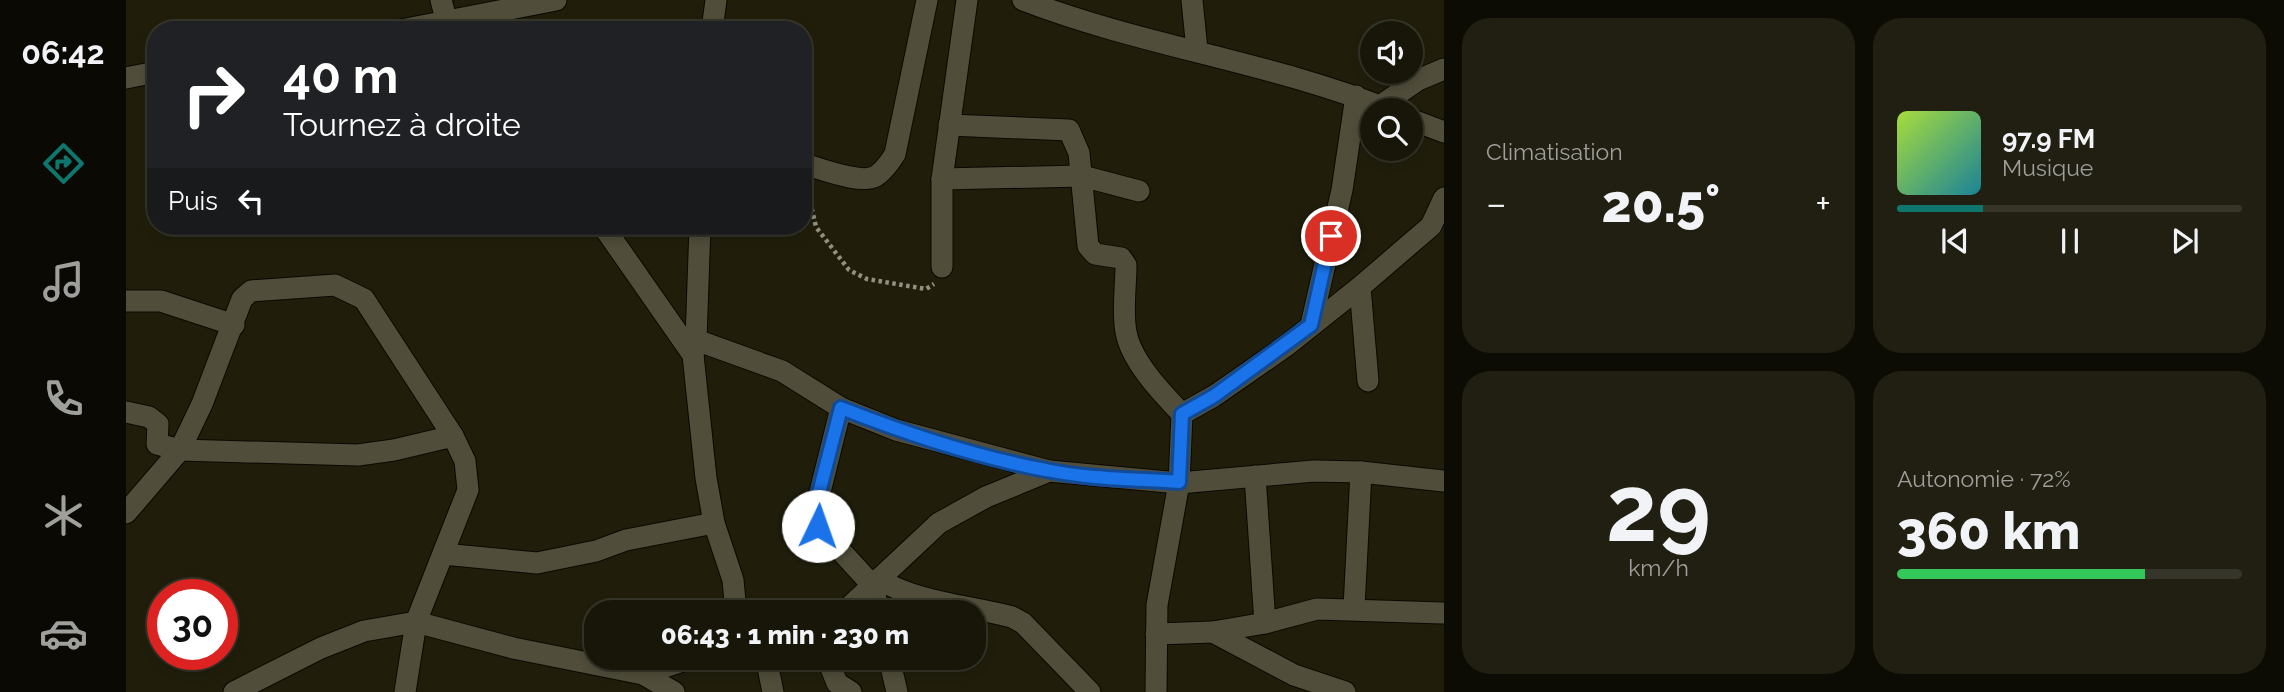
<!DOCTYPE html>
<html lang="fr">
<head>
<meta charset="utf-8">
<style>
	:root { --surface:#181608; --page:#211f12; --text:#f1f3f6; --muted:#9f9f9c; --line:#363529; --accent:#0f766e }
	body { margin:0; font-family:Raleway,sans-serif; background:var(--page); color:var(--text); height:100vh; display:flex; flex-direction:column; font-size:26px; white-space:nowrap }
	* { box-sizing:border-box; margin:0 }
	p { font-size:23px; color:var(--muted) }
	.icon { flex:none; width:38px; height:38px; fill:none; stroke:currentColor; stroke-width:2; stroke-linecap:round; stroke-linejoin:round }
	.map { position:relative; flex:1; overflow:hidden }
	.side { display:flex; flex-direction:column; gap:18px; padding:18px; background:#0d0c04; width:840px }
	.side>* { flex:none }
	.hud { position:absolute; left:21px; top:21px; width:665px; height:214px; border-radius:28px; box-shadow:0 4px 10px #0003,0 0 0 2px var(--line); background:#202124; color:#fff; overflow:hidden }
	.controls { position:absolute; left:1234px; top:21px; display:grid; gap:14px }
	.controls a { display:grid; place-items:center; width:63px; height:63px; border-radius:50%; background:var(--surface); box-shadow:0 4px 10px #0003,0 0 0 2px var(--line); font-size:35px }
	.speed { position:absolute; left:21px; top:579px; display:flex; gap:14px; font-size:35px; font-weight:700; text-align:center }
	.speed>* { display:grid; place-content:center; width:91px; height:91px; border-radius:50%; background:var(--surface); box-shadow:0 4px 10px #0003,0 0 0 2px var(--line); line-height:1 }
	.speed .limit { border:10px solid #d22; background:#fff; color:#111 }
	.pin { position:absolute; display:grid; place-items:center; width:60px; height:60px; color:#fff; margin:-30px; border:4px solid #fff; border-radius:50%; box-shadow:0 2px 7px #0007 }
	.me { position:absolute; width:77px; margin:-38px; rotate:3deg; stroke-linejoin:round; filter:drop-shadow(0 0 5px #0008) }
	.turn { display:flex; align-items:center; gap:24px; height:147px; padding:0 21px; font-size:32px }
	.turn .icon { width:91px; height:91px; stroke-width:2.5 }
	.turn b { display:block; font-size:49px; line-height:60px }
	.then { display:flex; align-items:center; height:66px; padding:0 21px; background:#0003; gap:14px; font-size:26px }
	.big { font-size:52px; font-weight:800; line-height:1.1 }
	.side .card { flex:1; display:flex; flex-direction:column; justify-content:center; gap:10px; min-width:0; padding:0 24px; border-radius:28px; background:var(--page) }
	.side .dial { align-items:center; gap:0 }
	.dial b { font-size:91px; line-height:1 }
	.song { display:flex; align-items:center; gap:21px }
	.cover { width:84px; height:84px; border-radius:10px; background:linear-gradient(135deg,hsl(80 70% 55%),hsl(190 70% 35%)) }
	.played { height:7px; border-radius:4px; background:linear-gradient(90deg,var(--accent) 25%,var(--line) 25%) }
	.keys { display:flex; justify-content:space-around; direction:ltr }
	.heat { display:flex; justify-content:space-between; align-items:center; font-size:38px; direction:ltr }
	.charge { height:10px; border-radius:5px; background:linear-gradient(90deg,#34c759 72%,var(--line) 0) }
	.side .tiles { flex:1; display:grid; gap:18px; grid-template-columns:repeat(2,1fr) }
	.trip { position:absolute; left:458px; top:600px; width:402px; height:70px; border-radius:28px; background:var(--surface); box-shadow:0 4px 10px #0003,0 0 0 2px var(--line); font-weight:800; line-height:70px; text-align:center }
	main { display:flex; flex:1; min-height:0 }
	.tab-bar { display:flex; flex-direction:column; width:126px; justify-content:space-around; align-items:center; background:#0a0903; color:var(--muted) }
	.tab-bar .icon { width:49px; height:49px }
	.tab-bar .current { color:var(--accent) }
	.tab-bar b { font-size:32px; color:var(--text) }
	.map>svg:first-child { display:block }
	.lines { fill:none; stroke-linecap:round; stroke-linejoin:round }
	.street-casing { stroke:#0a0800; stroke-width:23 }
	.path { stroke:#919081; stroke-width:4.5; stroke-dasharray:3.5 3.5; stroke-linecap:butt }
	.street { stroke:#504e3a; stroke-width:21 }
	.route-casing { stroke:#114b97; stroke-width:18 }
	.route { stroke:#1a73e8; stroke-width:12 }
</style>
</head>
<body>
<main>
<nav class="tab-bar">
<b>06:42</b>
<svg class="icon current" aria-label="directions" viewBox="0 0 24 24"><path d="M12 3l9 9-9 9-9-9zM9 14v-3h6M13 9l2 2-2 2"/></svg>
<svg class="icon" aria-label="music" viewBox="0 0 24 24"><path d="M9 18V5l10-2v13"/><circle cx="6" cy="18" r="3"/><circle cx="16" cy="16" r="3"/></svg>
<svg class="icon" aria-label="phone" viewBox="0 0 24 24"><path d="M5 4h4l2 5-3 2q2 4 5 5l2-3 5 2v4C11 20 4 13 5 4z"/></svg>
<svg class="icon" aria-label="climate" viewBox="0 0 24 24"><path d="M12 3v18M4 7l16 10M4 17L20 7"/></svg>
<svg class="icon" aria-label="car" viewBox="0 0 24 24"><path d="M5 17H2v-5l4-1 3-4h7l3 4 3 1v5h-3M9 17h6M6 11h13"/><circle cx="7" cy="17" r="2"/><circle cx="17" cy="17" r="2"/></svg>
</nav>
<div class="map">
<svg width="1318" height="692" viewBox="0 0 1318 692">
	<rect width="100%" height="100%" fill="#201e0b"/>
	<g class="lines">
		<g class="street-casing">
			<g id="street">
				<polyline points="315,0 323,30"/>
				<path d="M897 0C1016 46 1145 62 1264 110"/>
				<polyline points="1066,0 1071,50"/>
				<polyline points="275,30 430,0"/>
				<polyline points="586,30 590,0"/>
				<polyline points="0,78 30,72"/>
				<polyline points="1254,106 1292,80 1318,69"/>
				<polyline points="1284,119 1318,132"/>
				<path d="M823 125 943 130 953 153 962 246 969 254 995 258 1000 265C1000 286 996 311 1000 332 1005 361 1036 393 1056 414"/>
				<path d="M677 164C694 168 735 185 750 176 758 171 764 162 769 154L801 0"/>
				<polyline points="816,179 956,176 1013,191"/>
				<polyline points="477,226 567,355"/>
				<polyline points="574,226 570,340 567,355 580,478 588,523 607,580 610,612"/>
				<polyline points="816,267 816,179 841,0"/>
				<polyline points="1234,287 1242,381"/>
				<polyline points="0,301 35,301 108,325"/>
				<polyline points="1185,325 1216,190 1230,96"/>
				<polyline points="570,340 656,371 715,408 770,430 923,471"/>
				<polyline points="715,408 689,512 692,526 747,586 753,612"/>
				<polyline points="0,412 23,417 32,424 31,444 54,450 232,455 268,450 327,436"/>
				<polyline points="1129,476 1139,623"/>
				<polyline points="0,513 54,450 76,404 116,299 125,291 209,285 238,299 327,436 339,461 342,490 290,622 279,692"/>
				<polyline points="317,554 411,563 470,551 500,540 588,523"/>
				<path d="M752 579C793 603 840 605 886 617L897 623 964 692"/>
				<polyline points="1228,608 1235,472"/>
				<polyline points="718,612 813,523 860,497 923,471 1053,483 1188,471 1235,472 1318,481"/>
				<polyline points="1087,632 1168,675 1219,692"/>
				<polyline points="1030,634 1087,632 1139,623 1191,609 1316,613"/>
				<polyline points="640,658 647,692"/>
				<polyline points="701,658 711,683 725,692"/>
				<polyline points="763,658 771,692"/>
				<polyline points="517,674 566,658"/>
				<polyline points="108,692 195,648 238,631 290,622 387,648 517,674 548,692"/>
				<polyline points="1030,692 1031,605 1053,483 1056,414 1088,396 1160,346 1234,287 1305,226 1318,198"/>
			</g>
		</g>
		<polyline class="path" points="681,188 690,227 723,270 741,279 800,289 808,284"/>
		<use href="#street" class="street"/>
	</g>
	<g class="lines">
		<g class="route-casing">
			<path id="route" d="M692 526 688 512 715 408C781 434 850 457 920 470 963 479 1009 479 1053 482L1056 414 1088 396 1185 325 1205 236"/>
		</g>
		<use href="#route" class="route"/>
	</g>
</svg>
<div class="controls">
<a><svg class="icon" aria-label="sound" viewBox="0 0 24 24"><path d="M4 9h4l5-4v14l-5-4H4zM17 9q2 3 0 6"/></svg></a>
<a><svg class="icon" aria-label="search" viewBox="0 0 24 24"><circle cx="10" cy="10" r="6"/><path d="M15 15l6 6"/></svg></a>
</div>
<div class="speed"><div class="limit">30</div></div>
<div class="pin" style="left:1205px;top:236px;background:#d93025"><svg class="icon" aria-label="arrive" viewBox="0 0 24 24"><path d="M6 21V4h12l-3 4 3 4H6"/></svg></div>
<svg class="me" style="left:692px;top:526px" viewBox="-20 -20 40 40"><circle r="19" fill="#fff"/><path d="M0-13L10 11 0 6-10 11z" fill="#1a73e8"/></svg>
<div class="trip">06:43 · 1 min · 230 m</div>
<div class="hud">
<div class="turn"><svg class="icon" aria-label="right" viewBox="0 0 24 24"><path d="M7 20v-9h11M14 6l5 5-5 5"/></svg><div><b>40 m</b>Tournez à droite</div></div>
<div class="then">Puis<svg class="icon" aria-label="left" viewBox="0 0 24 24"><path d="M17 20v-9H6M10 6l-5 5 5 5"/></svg></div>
</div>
</div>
<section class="side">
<div class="tiles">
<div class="card"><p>Climatisation</p>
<div class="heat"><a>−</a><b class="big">20.5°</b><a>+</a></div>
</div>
<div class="card">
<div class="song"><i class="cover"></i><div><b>97.9 FM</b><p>Musique</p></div></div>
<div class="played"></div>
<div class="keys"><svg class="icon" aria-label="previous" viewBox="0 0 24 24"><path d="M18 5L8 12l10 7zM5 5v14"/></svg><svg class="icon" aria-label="pause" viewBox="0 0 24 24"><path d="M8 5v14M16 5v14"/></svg><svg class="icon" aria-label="next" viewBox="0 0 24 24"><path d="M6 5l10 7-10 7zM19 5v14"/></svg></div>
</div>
<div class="card dial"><b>29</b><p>km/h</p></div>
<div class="card"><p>Autonomie · 72%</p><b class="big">360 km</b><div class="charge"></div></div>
</div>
</section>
</main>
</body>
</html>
